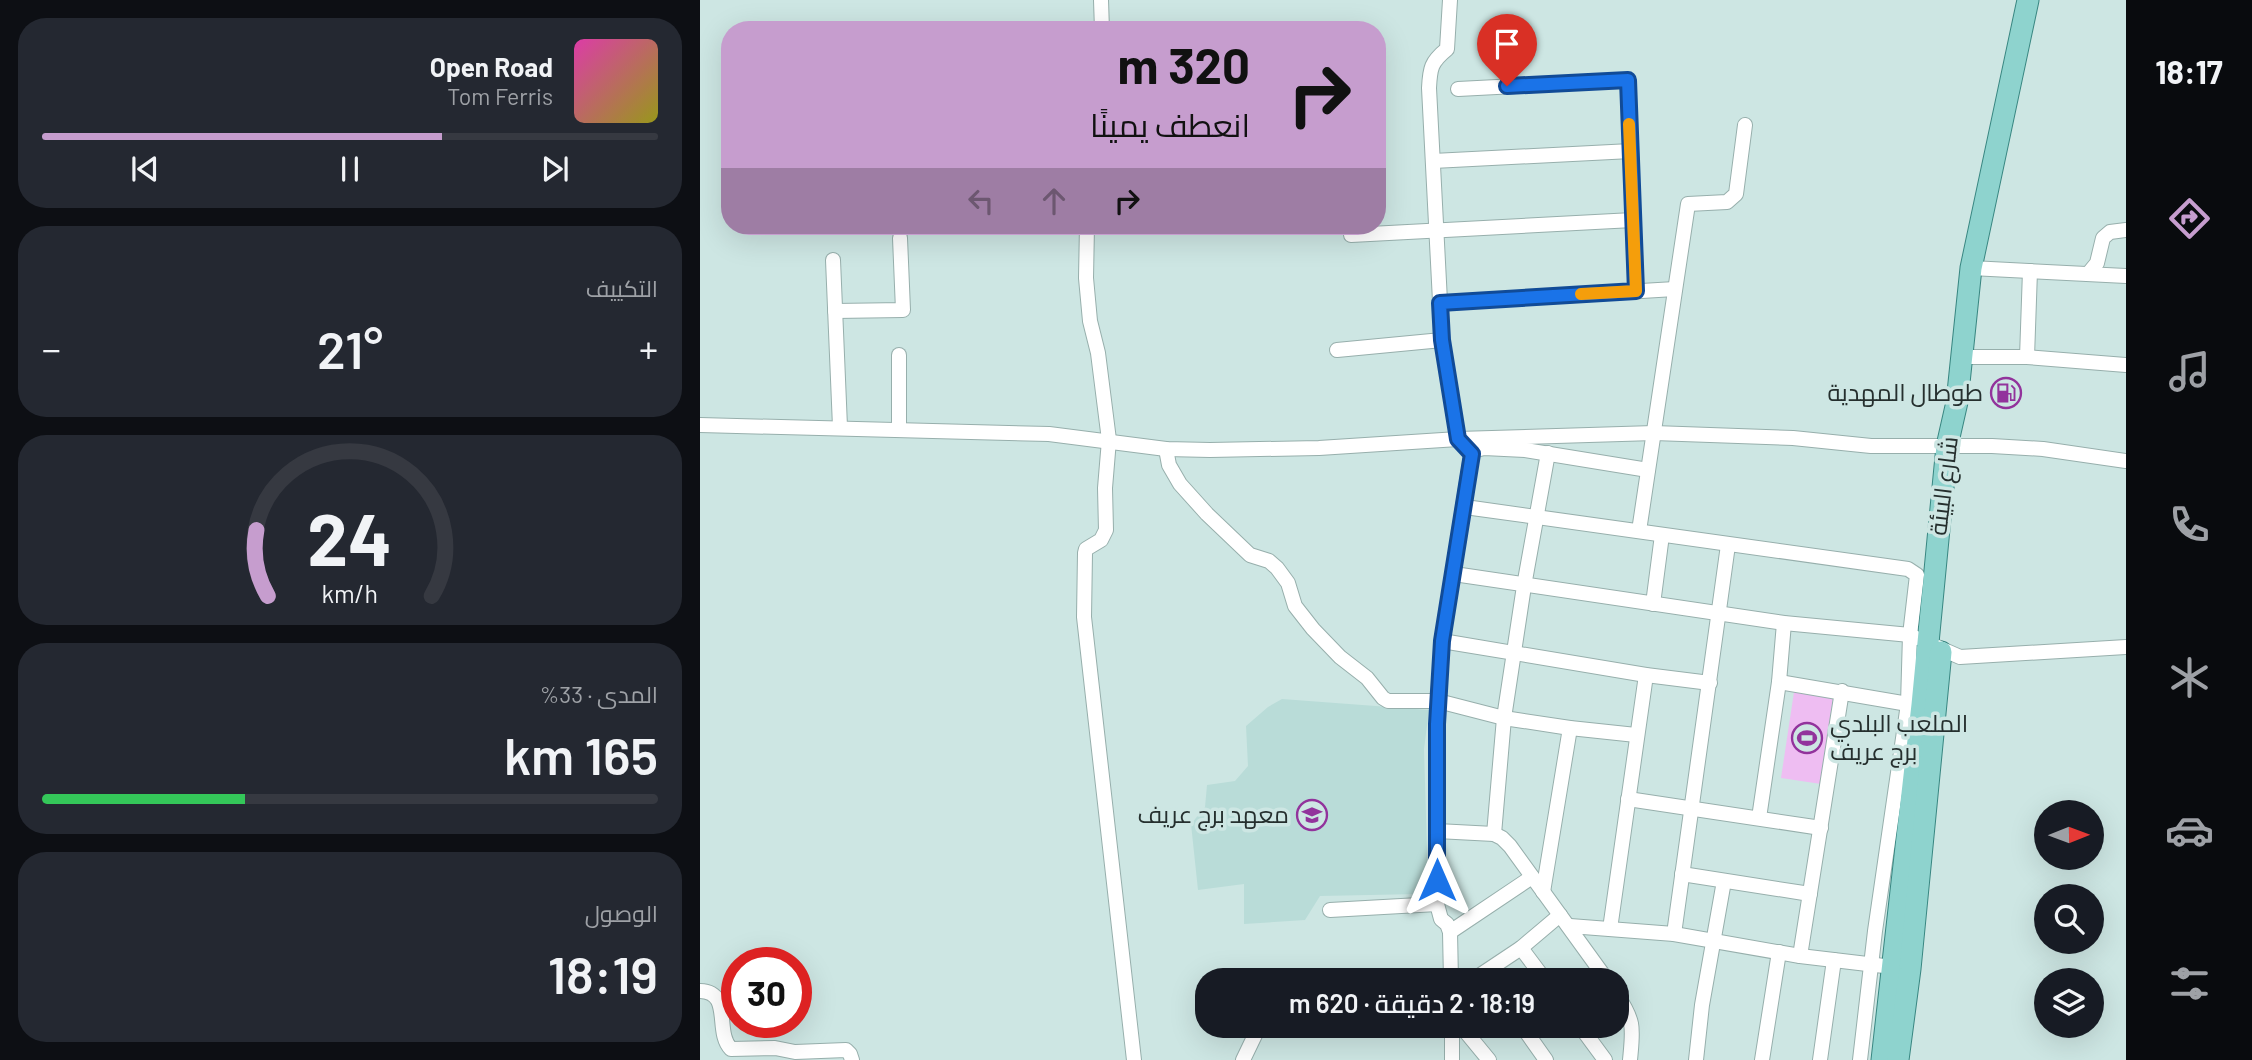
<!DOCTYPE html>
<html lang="ar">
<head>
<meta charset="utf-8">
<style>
	:root { --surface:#171b24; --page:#242831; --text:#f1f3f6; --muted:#9ea1a6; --line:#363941; --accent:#c69dce }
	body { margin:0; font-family:Barlow,Cairo,sans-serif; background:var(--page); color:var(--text); direction:rtl; height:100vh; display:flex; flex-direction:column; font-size:26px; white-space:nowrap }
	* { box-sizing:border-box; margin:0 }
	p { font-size:23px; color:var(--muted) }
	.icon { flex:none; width:38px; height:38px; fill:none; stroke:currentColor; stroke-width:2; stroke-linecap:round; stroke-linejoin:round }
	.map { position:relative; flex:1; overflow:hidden; direction:ltr }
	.panel { display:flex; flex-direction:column; gap:18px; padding:18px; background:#0d0f14; width:700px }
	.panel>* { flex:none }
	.top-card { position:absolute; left:21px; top:21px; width:665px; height:214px; border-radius:28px; box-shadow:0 7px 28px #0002; direction:rtl; background:#c69dce; color:#111; overflow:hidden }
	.needle { width:46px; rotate:89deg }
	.tools { position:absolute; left:1334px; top:800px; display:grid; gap:14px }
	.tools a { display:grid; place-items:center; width:70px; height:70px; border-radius:50%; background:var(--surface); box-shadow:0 7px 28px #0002; font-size:35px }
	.speed { position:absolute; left:21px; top:947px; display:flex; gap:14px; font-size:35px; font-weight:700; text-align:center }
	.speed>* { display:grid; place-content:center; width:91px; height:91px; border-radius:50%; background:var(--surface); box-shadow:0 7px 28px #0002; line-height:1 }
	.speed .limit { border:10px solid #d22; background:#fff; color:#111 }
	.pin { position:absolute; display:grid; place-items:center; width:60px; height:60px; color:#fff; margin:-72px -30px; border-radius:50% 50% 50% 0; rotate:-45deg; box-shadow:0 0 7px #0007 }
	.pin .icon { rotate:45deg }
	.me { position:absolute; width:77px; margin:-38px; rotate:0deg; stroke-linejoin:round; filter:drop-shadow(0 0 5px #0008) }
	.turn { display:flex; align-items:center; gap:24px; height:147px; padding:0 21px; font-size:32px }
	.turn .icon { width:91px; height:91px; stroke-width:2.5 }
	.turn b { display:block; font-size:49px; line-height:60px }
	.lanes { display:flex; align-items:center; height:66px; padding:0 21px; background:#0003; justify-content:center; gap:35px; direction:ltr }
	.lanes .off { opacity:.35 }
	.big { font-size:52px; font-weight:600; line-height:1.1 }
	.panel .tile { flex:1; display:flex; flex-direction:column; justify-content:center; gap:10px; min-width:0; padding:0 24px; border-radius:28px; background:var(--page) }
	.panel .dial { align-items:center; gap:0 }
	.dial svg { height:182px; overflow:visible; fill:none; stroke:var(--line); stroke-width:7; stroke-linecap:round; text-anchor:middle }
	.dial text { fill:var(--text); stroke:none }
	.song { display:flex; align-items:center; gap:21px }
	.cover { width:84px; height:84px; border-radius:10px; background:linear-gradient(135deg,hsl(320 70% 55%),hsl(60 70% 35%)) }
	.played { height:7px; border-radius:4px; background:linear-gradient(90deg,var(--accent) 65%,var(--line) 65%) }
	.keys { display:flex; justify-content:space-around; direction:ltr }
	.heat { display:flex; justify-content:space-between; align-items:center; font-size:38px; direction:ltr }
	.charge { height:10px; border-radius:5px; background:linear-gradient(90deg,#34c759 33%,var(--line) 0) }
	.trip { position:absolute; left:495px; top:968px; width:434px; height:70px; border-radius:28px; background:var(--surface); box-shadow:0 7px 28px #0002; font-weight:600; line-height:70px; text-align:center; direction:rtl }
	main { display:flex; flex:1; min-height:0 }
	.menu { display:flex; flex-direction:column; width:126px; justify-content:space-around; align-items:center; background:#090b0e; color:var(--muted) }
	.menu .icon { width:49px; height:49px }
	.menu .on { color:var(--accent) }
	.menu b { font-size:32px; color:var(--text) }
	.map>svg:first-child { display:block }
	.built { fill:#b9dcd8 }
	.green { fill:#eebdf2 }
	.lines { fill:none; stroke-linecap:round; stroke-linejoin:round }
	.street-casing { stroke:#97afac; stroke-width:16 }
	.primary-casing { stroke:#388681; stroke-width:23 }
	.street { stroke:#fff; stroke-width:14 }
	.primary { stroke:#8ed3ce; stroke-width:21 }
	.route-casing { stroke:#114b97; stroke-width:18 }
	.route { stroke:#1a73e8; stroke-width:12 }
	.slow { stroke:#f59e0b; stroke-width:12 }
	.labels { text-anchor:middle; stroke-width:7; stroke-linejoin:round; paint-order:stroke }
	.poi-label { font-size:24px; fill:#252f2e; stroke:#cde6e3; text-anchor:end }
	.street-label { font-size:24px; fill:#252f2e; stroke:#cde6e3 }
</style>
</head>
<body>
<main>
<nav class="menu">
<b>18:17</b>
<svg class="icon on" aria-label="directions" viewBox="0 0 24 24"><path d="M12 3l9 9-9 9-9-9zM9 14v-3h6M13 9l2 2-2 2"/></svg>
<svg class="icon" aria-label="music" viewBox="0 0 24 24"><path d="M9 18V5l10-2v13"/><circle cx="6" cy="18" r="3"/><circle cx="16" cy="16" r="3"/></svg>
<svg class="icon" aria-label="phone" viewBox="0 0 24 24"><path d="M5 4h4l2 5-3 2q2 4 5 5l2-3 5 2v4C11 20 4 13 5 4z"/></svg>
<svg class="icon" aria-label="climate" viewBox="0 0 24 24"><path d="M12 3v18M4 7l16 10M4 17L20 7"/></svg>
<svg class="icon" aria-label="car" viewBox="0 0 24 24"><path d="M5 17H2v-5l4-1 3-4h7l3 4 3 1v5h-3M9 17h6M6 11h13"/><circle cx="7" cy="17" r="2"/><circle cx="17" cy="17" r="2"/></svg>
<svg class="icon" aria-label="filters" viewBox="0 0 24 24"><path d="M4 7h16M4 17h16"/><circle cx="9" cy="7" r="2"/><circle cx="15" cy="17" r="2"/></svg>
</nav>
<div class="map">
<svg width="1426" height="1060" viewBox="0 0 1426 1060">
	<rect width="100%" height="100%" fill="#cde6e3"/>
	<polygon class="built" points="582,699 729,710 724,749 728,883 719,894 620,896 605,920 544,924 544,884 498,890 491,824 505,807 507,785 535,781 548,766 546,726 568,707"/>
	<polygon class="green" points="1094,692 1133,697 1121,784 1081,778"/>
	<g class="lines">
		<g class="street-casing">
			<g id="street">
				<polyline points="401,0 402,30"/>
				<path d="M750 0 747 49C731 62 730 68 729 88L742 340 758 439 762 444"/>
				<polyline points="758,89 928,80 936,291"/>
				<polyline points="733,161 931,151"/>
				<polyline points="387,226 386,278 390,321 398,353 409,440 405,488 406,530 401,540 386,549 385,553 384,617 434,1060"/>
				<polyline points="651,235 933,220"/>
				<polyline points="133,260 140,427"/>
				<polyline points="1271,268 1426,276"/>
				<polyline points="1388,274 1397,263 1403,238 1410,232 1426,230"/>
				<polyline points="740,303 975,289"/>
				<polyline points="135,311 203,310 200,238"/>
				<polyline points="637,350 742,340"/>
				<polyline points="1262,357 1327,357 1426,365"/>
				<polyline points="1327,357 1330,271"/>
				<polyline points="0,425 349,434 466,449 510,450 619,448 758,439 954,433 1093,438 1171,446 1292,446 1343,449 1426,461"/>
				<polyline points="199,430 199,355"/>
				<polyline points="466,449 469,465 480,484 507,514 550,555 569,561 577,568 588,583 595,606 613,629 640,657 667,678 683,698 688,701 738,701 804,718 870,728 936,735"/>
				<polyline points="765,507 1208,569 1217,575 1210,635 1208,704 1175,931 1160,1060"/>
				<polyline points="939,531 988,204 1027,202 1036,194 1045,125"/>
				<polyline points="754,574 1084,623 1210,635 1216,638"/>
				<polyline points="953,604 962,535"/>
				<polyline points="742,641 946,675 1010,683"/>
				<polyline points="1235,646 1260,657 1426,647"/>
				<polyline points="1079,682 1208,704"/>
				<polyline points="928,799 1121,828"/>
				<polyline points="1059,818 1079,682 1084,623"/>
				<polyline points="737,831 794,834 802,838 810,846 907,980"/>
				<polyline points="794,834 804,718 824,586 848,453"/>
				<polyline points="982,874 1110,894"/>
				<polyline points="832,877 750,932 747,924 741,919 737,904 736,769 738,701 742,641 771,456 776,450 784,448 825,450 948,470"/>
				<polyline points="843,892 870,728"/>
				<polyline points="630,910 737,904"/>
				<polyline points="870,926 974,934 1100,956 1201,968"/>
				<polyline points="910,929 946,675"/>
				<polyline points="750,932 751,980"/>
				<polyline points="974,934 1028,545"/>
				<polyline points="821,948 845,980"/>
				<polyline points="1100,956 1142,691"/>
				<polyline points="773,980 821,948 860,915"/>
				<path d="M0 991C33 992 14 1032 31 1049L75 1048 95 1052 146 1050 150 1054 152 1060"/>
				<path d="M917 995C935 1022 933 1028 930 1060"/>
				<polyline points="752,1026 752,1060"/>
				<polyline points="761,1026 789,1060"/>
				<polyline points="822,1026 846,1060"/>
				<polyline points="880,1026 905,1060"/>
				<polyline points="543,1060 556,1033 563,1026"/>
				<polyline points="996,1060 1002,1005 1024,881"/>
				<polyline points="1062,1060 1079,952"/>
				<polyline points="1120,1060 1134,960"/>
			</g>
		</g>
		<g class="primary-casing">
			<g id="primary">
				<polyline points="1182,1060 1222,705 1247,446 1257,402 1271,268 1328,0"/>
				<polyline points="1198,1060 1210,969 1241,652"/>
			</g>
		</g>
		<use href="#street" class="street"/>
		<use href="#primary" class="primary"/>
	</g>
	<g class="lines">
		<g class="route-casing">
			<polyline id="route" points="737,880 737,724 742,641 772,454 758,439 742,340 740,303 936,291 928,80 807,86"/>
		</g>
		<use href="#route" class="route"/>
		<polyline class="slow" points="881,294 936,291 929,124"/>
	</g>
	<defs>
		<g id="fuel-ring" transform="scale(1.575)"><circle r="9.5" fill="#cde6e3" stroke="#92339c" stroke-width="1.5"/><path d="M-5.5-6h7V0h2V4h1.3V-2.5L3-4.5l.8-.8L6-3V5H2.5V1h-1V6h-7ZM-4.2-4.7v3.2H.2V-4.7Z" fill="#92339c"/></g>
		<g id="stadium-ring" transform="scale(1.575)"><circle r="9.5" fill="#cde6e3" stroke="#92339c" stroke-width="1.5"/><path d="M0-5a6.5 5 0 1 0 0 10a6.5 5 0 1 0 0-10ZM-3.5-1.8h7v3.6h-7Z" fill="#92339c"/></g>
		<g id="school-ring" transform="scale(1.575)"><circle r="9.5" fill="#cde6e3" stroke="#92339c" stroke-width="1.5"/><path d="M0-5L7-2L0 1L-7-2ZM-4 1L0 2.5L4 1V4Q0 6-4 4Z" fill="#92339c"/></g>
	</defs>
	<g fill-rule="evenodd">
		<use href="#fuel-ring" x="1306" y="393"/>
		<use href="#stadium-ring" x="1107" y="738"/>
		<use href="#school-ring" x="612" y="815"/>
	</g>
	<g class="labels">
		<g class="poi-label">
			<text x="1283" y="401">طوطال المهدية</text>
			<text x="1130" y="732" text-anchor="start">الملعب البلدي<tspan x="1130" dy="28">برج عريف</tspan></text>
			<text x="589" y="823">معهد برج عريف</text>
		</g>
		<g class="street-label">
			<text transform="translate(1244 486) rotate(-83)" y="8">شارع البيئة</text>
		</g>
	</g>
</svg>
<div class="tools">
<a><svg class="needle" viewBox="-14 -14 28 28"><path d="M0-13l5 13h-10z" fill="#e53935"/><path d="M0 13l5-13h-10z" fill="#9ea1a6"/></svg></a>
<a><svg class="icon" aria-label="search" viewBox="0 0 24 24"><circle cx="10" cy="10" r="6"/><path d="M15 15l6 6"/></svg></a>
<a><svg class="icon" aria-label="layers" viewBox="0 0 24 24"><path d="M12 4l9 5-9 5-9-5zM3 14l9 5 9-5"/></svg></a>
</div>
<div class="speed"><div class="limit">30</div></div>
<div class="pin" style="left:807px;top:86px;background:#d93025"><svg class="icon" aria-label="arrive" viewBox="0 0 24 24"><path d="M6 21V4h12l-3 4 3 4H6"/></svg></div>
<svg class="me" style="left:737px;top:880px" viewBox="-20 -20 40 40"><path d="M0-17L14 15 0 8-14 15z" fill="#1a73e8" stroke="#fff" stroke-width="4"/></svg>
<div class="trip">18:19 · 2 دقيقة · 620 m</div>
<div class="top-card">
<div class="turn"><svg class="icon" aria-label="right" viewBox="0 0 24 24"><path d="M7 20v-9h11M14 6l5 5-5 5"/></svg><div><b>320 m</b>انعطف يمينًا</div></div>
<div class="lanes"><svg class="icon off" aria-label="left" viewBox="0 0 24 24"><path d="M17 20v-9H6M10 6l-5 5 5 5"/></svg><svg class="icon off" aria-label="ahead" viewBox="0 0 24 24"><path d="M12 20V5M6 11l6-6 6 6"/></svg><svg class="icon" aria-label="right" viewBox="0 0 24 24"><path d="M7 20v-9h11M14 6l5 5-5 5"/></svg></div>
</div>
</div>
<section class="panel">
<div class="tile">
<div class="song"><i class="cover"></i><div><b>Open Road</b><p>Tom Ferris</p></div></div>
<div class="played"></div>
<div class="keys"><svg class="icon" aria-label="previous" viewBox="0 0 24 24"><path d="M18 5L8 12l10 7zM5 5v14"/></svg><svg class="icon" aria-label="pause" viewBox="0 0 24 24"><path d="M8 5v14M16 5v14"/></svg><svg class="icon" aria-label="next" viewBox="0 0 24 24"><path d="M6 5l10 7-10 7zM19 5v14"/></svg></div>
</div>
<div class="tile"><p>التكييف</p>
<div class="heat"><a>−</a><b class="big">21°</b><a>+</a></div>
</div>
<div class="tile dial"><svg viewBox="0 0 100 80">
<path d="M14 69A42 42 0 1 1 86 69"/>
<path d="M14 69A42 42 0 0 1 9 40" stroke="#c69dce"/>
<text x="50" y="56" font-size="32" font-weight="700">24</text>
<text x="50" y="72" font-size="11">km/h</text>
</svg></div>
<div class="tile"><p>المدى · 33%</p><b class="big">165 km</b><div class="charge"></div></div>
<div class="tile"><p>الوصول</p><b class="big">18:19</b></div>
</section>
</main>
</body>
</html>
